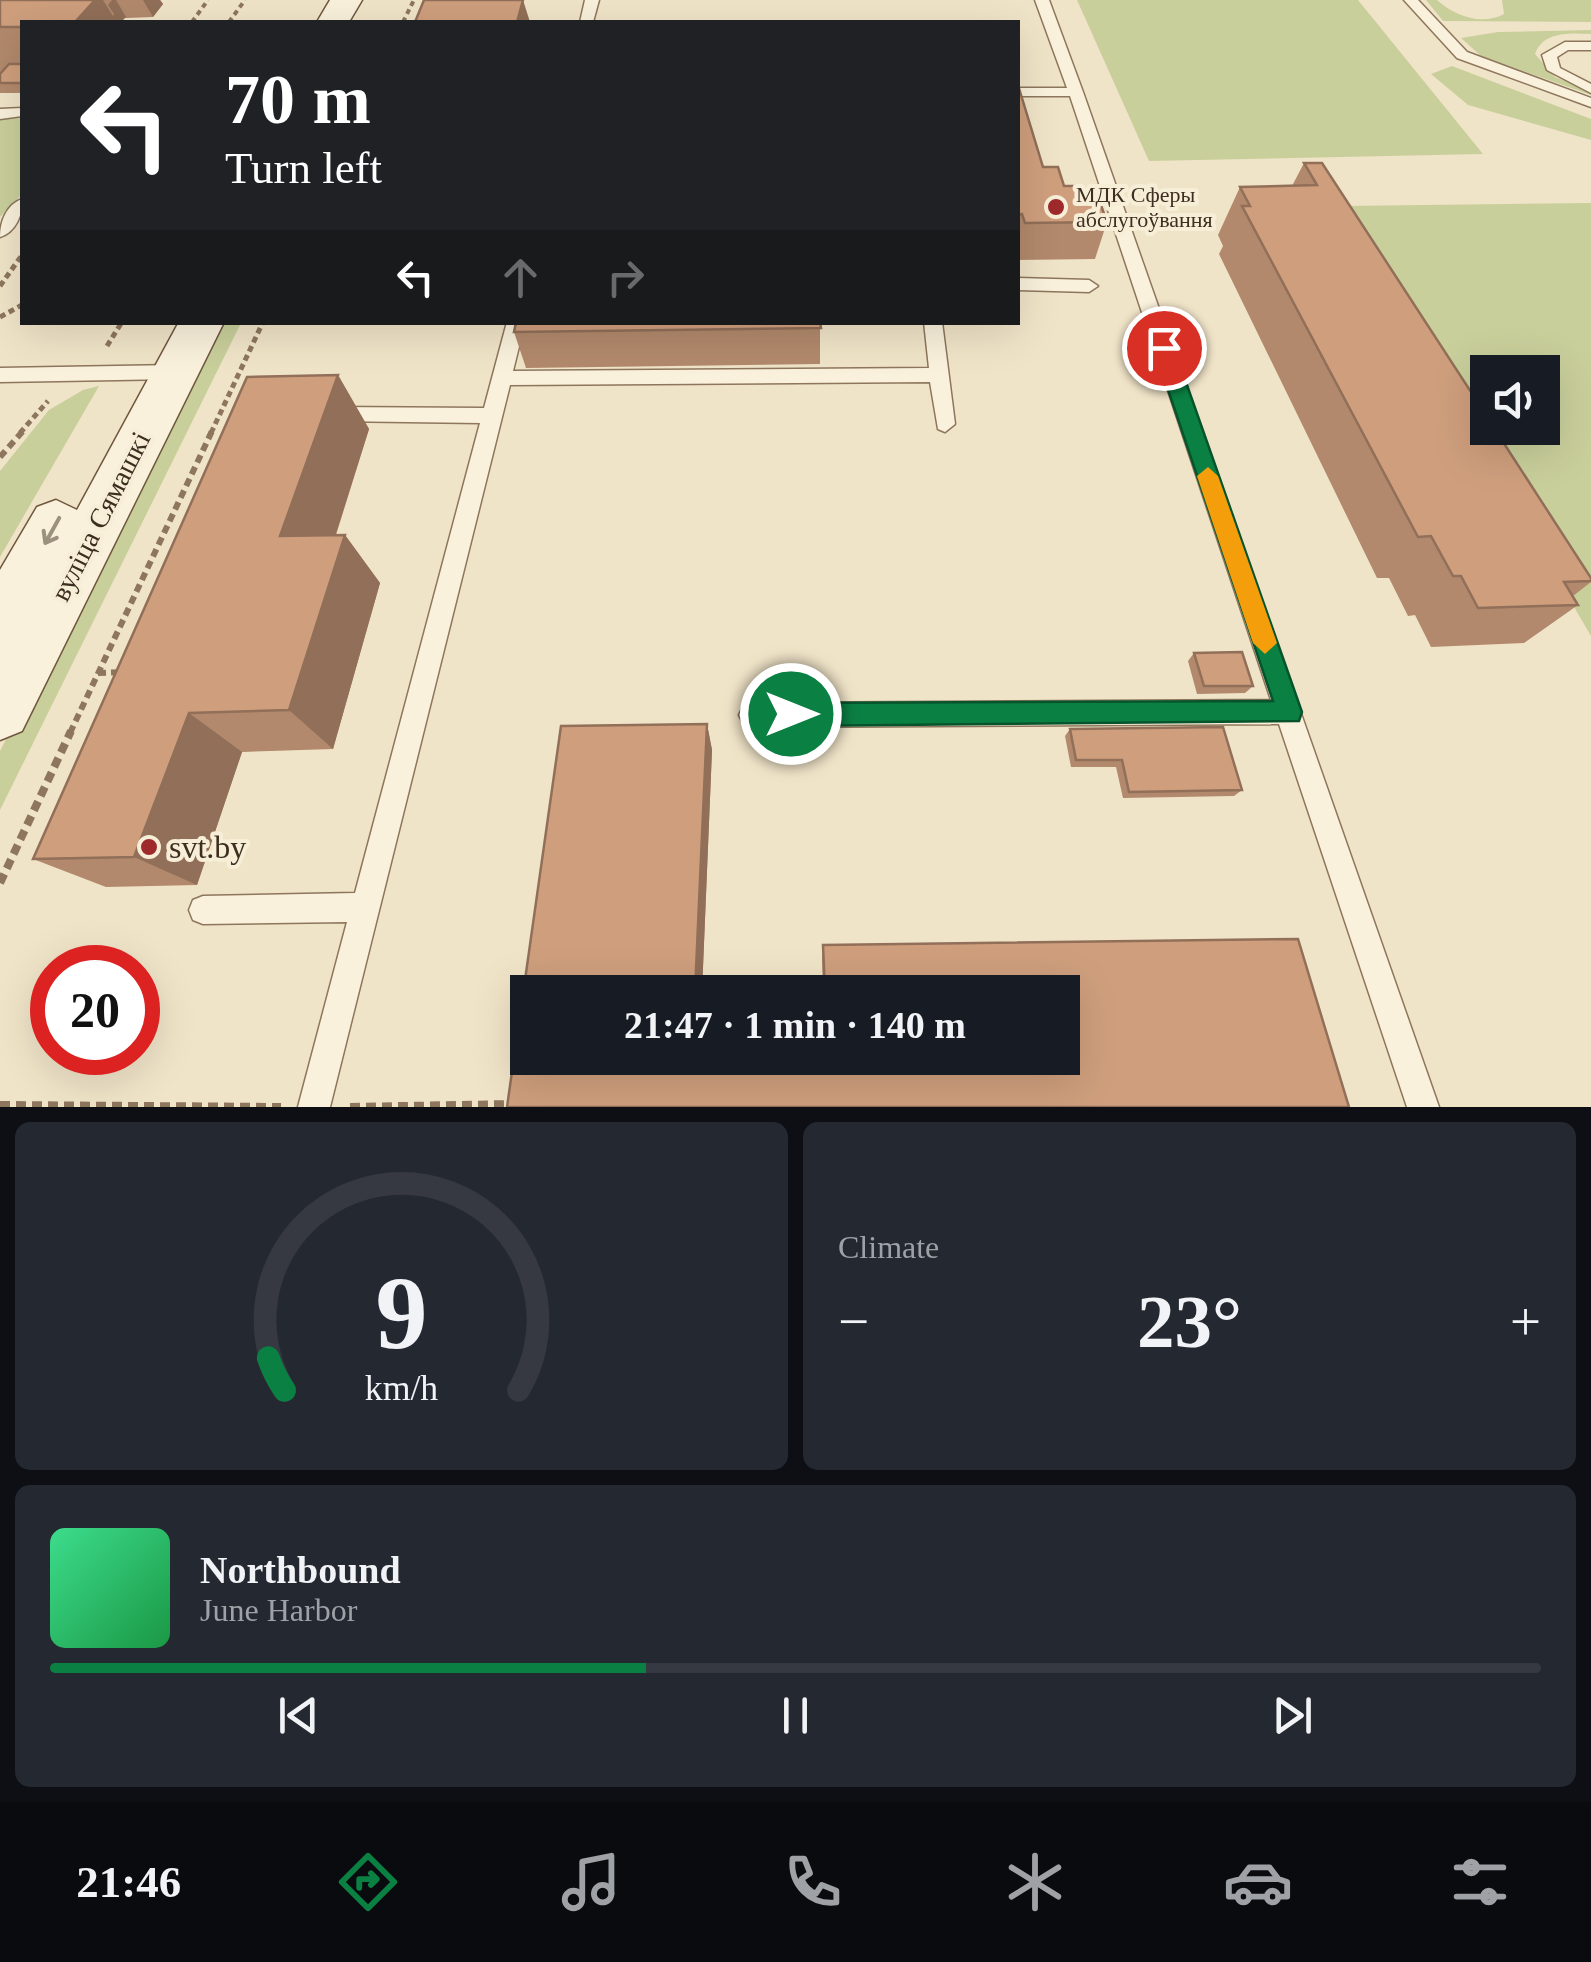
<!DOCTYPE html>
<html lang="en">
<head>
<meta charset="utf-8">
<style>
	:root { --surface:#171b24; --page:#242831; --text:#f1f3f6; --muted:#9ea1a6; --line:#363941; --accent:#0b8043 }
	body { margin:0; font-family:Georgia,serif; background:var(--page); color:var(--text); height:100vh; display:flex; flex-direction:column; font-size:38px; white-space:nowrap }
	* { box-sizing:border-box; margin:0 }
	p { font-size:32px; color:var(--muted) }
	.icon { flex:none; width:55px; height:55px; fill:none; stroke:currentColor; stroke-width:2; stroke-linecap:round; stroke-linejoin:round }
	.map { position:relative; height:1107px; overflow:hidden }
	.panel { display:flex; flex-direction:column; gap:15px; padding:15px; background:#0d0f14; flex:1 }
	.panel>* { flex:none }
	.banner { position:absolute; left:20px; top:20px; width:1000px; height:305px; border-radius:0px; box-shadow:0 10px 40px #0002; background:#202124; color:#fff; overflow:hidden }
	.controls { position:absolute; left:1470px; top:355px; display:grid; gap:20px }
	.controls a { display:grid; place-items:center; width:90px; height:90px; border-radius:0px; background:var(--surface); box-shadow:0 10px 40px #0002; font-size:50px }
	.speed { position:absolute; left:30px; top:945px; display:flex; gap:20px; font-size:50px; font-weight:700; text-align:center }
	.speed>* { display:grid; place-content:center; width:130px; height:130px; border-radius:50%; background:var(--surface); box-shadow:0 10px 40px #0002; line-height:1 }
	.speed .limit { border:15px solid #d22; background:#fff; color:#111 }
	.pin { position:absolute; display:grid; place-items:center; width:85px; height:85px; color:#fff; margin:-42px; border:5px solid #fff; border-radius:50%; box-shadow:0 2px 10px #0007 }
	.me { position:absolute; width:110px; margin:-55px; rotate:90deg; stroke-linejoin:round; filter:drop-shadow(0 0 8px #0008) }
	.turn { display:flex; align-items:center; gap:35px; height:210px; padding:0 40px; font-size:45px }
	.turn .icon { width:130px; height:130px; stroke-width:2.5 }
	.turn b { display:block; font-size:70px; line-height:85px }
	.lanes { display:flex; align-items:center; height:95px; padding:0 40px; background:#0003; justify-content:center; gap:50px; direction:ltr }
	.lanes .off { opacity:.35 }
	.big { font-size:75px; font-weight:800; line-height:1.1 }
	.panel .tile { flex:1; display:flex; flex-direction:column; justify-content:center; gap:15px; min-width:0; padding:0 35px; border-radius:15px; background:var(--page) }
	.panel .dial { align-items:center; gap:0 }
	.dial svg { height:260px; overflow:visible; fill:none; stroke:var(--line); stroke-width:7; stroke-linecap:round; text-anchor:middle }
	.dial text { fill:var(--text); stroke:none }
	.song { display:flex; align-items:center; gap:30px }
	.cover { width:120px; height:120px; border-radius:15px; background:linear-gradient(135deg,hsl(150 70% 55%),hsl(140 70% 35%)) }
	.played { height:10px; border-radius:5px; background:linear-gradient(90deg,var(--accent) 40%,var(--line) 40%) }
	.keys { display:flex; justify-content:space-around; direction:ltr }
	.heat { display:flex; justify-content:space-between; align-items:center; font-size:55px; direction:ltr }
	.panel .tiles { flex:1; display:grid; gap:15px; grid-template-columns:1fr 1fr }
	.tile:last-child { grid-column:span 2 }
	.trip { position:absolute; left:510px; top:975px; width:570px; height:100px; border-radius:0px; background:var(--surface); box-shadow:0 10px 40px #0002; font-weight:800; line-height:100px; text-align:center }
	.tabs { display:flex; height:160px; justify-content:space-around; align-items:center; background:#090b0e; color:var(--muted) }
	.tabs .icon { width:70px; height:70px }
	.tabs .current { color:var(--accent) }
	.tabs b { font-size:45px; color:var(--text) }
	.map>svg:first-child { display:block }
	.green { fill:#c9cf9b; fill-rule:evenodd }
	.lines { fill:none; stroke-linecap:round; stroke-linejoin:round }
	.service-casing { stroke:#8d765c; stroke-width:3 }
	.secondary-casing { stroke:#6f573f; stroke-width:3 }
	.path-far3 { stroke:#8d765c; stroke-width:4; stroke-dasharray:5 4; stroke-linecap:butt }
	.path-far2 { stroke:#8d765c; stroke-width:5; stroke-dasharray:6 4; stroke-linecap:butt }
	.path-far1 { stroke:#8d765c; stroke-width:6; stroke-dasharray:8 5; stroke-linecap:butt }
	.path { stroke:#8d765c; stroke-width:8; stroke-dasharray:10 6; stroke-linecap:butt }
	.service { fill:#faf1dc; fill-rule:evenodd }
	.secondary { fill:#faf1dc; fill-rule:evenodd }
	.wall { fill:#b2896c }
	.shaded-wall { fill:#916f58 }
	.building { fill:#cf9f7d; stroke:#916f58; stroke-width:2.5 }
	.oneway { stroke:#9c907e }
	.route { fill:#0b8043; stroke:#07532c; stroke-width:2.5 }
	.slow { fill:#f59e0b }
	.poi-dot { fill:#9e2a2b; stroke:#f7eed8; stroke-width:4 }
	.labels { text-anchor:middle; stroke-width:8; stroke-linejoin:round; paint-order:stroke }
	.far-poi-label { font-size:22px; fill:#3d2e20; stroke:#f7eed8; text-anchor:start }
	.street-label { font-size:28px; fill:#3d2e20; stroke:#f7eed8 }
	.near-poi-label { font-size:32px; fill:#3d2e20; stroke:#f7eed8; text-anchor:start }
</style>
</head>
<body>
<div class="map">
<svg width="1591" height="1107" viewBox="0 0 1591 1107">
	<rect width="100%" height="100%" fill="#f0e4c8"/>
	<g class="green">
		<polygon points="1077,0 1358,0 1483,154 1149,161"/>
		<path d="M1426 0H1437C1455 16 1481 26 1504 14L1502 0H1591V22L1443 21Z"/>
		<path d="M1591 30V34C1570 33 1543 31 1535 54L1555 77 1591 91V95L1481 56 1461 38 1498 32Z"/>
		<polygon points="1452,66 1591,119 1591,140 1468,105 1431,74"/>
		<polygon points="22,118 22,194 0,217 0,119"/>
		<path d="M1591 203V636L1340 206ZM1488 372H1542V428H1488Z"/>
		<polygon points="218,323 241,323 0,810 0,751"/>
		<polygon points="99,386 0,557 0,471 49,410 83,390"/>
	</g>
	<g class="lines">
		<g class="service-casing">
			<g id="service">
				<polygon points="585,0 599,0 593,22 580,22"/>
				<polygon points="1035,0 1049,0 1083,92 1439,1107 1407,1107 1279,724 752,727 743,723 739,715 743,707 752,703 1271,700 1070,96 1018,96 1018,88 1067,88"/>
				<polygon points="1404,0 1418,0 1467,52 1591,98 1591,107 1457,58"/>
				<polygon points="1565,42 1591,42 1591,50 1568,50 1557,57 1560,68 1591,84 1591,93 1547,70 1542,55"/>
				<polygon points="22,108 22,116 0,119 0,109"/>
				<path d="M22 199C23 214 16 232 0 237 0 222 6 205 22 199Z"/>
				<polygon points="1018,278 1089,280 1098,286 1089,292 1018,290"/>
				<polygon points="507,322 525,322 513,371 929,368 924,322 942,322 955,424 945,432 938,429 930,382 510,385 330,1107 298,1107 347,922 203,924 193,920 189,910 193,900 203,896 355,893 480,423 332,421 322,414 332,407 484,408"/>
				<polygon points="175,365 185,372 175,379 0,382 0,368"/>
			</g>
		</g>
		<g class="secondary-casing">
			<g id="secondary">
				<polygon points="330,0 362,0 349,22 317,22"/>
				<polygon points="179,322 224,322 22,731 0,740 0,570 37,507 56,500 77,510"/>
			</g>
		</g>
		<g class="path-far3">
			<polyline points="192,22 208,0"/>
			<polyline points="229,22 245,0"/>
			<polyline points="403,22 414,0"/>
		</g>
		<g class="path-far2">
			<polyline points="0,286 22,255"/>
			<polyline points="0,317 22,305"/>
			<polyline points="107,346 122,322"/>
			<polyline points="20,433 48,401"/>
			<polyline points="211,433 263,322"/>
		</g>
		<g class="path-far1">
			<polyline points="0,457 23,431"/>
			<polyline points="98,673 124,672"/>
			<polyline points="70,733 212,431"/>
		</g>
		<g class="path">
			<polyline points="0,883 71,731"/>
			<polyline points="0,1105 281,1107"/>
			<polyline points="350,1107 512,1104"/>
		</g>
		<use href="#service" class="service"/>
		<use href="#secondary" class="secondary"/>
	</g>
	<g class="wall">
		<polygon points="0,0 160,0 163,4 153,17 22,22 22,93 0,93"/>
		<polygon points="1018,85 1043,167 1064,186 1078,194 1107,222 1095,259 1018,260"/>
		<polygon points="1304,163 1591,578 1591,582 1573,596 1578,605 1524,643 1431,647 1415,615 1408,616 1389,578 1377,578 1219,254 1223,246 1218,235 1240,187 1292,186"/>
		<polygon points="820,322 820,364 526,368 514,332"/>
		<polygon points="338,375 369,429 336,535 345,535 380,583 333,749 242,752 197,885 106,887 33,859"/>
		<polygon points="1194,653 1253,686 1245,693 1197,694 1188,661"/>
		<polygon points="707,724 712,750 702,992 528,992 528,1058 1062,1058 1062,992 823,992 822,959 823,945 1298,939 1349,1107 507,1107 561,726"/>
		<polygon points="1070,729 1242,790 1234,796 1123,798 1116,767 1071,767 1065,736"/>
	</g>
	<g class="shaded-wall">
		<polygon points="95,0 103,0 113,16 114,14 108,5 112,0 116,0 126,17 121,22 75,22"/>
		<polygon points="143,0 160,0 163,4 153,17"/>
		<polygon points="523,0 530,22 517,22"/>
		<polygon points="338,375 369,429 320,584 280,536"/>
		<polygon points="345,535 380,583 333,749 289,710"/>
		<polygon points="189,713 242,752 197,885 134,857"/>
		<polygon points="707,724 712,750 702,992 695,992"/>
	</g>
	<g class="building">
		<polygon points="0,0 95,0 75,22 22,22 22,27 0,27"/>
		<polygon points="424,0 523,0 517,22 415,22"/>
		<polygon points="9,64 22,64 22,83 0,83 0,74"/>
		<polygon points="1018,85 1043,167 1058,167 1064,186 1075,186 1078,194 1097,194 1107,222 1025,223 1022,214 1018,215"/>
		<polygon points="1304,163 1322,163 1488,418 1488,428 1494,428 1591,578 1591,581 1564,582 1578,605 1478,608 1461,576 1453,576 1431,536 1418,537 1242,206 1250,206 1240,187 1317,185"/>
		<polygon points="516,322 820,322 821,328 514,332"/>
		<polygon points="338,375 280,536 345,535 289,710 189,713 134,857 33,859 247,377"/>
		<polygon points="1242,652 1253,686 1204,686 1194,653"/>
		<polygon points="707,724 695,992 528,992 528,1058 1062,1058 1062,992 825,992 823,945 1298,939 1349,1107 507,1107 561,726"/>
		<polygon points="1223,727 1242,790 1129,792 1122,760 1076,760 1070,729"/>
	</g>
	<defs><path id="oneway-shaft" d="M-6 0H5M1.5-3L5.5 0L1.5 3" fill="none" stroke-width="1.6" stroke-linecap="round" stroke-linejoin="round" transform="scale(2.5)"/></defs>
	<use class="oneway" href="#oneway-shaft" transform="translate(52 531) rotate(119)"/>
	<polygon class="route" points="1164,342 1174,348 1302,712 1299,721 791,726 782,723 778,714 782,706 791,703 1273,701 1154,348"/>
	<polygon class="slow" points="1208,467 1218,476 1277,643 1265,654 1253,643 1197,476"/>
	<g class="poi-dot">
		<circle cx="1056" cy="207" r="10"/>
		<circle cx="149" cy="847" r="10"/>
	</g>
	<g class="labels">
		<g class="far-poi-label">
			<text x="1076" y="202">МДК Сферы<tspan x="1076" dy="25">абслугоўвання</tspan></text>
		</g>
		<g class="street-label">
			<text transform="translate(100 516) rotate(-63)" y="10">вуліца Сямашкі</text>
		</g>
		<g class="near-poi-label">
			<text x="169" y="858">svt.by</text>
		</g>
	</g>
</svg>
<div class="controls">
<a><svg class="icon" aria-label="sound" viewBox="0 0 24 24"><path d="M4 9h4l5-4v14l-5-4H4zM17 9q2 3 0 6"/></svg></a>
</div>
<div class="speed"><div class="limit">20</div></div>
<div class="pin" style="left:1164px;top:348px;background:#d93025"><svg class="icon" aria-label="arrive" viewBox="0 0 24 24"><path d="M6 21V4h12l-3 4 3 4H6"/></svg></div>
<svg class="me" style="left:791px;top:714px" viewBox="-20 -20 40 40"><circle r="17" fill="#0b8043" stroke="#fff" stroke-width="3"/><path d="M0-11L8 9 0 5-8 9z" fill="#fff"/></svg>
<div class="trip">21:47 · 1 min · 140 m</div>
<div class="banner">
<div class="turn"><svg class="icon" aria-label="left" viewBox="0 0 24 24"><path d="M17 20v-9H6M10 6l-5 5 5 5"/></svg><div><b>70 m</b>Turn left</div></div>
<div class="lanes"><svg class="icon" aria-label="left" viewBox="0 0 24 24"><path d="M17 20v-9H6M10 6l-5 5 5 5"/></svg><svg class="icon off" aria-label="ahead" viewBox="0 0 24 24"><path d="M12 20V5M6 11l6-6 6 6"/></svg><svg class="icon off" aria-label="right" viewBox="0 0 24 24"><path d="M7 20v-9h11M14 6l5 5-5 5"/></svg></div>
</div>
</div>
<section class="panel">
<div class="tiles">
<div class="tile dial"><svg viewBox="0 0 100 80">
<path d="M14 69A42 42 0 1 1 86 69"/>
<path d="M14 69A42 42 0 0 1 9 59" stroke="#0b8043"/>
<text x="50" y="56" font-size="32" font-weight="700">9</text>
<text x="50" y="72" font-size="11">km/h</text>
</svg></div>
<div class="tile"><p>Climate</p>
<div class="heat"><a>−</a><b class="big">23°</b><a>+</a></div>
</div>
<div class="tile">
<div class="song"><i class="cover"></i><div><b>Northbound</b><p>June Harbor</p></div></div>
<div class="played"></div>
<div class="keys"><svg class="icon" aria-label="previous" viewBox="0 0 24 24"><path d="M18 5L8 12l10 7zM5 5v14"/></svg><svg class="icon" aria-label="pause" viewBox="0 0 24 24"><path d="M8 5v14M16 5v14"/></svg><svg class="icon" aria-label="next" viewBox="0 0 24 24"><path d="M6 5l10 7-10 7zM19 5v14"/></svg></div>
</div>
</div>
</section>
<nav class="tabs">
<b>21:46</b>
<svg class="icon current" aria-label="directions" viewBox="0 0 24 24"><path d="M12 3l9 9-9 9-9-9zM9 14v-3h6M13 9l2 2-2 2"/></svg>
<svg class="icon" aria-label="music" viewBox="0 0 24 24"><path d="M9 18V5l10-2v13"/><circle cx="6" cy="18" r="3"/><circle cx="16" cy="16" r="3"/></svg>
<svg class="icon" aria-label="phone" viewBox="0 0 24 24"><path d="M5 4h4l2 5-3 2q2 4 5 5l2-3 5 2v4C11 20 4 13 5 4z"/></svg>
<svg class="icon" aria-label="climate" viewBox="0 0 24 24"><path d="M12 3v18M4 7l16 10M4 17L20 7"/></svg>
<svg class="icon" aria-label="car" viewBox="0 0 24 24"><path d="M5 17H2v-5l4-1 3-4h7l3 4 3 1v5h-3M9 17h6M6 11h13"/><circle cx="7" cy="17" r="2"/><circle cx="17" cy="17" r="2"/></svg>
<svg class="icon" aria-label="filters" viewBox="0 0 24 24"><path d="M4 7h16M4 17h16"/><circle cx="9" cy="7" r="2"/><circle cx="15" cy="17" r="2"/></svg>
</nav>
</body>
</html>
